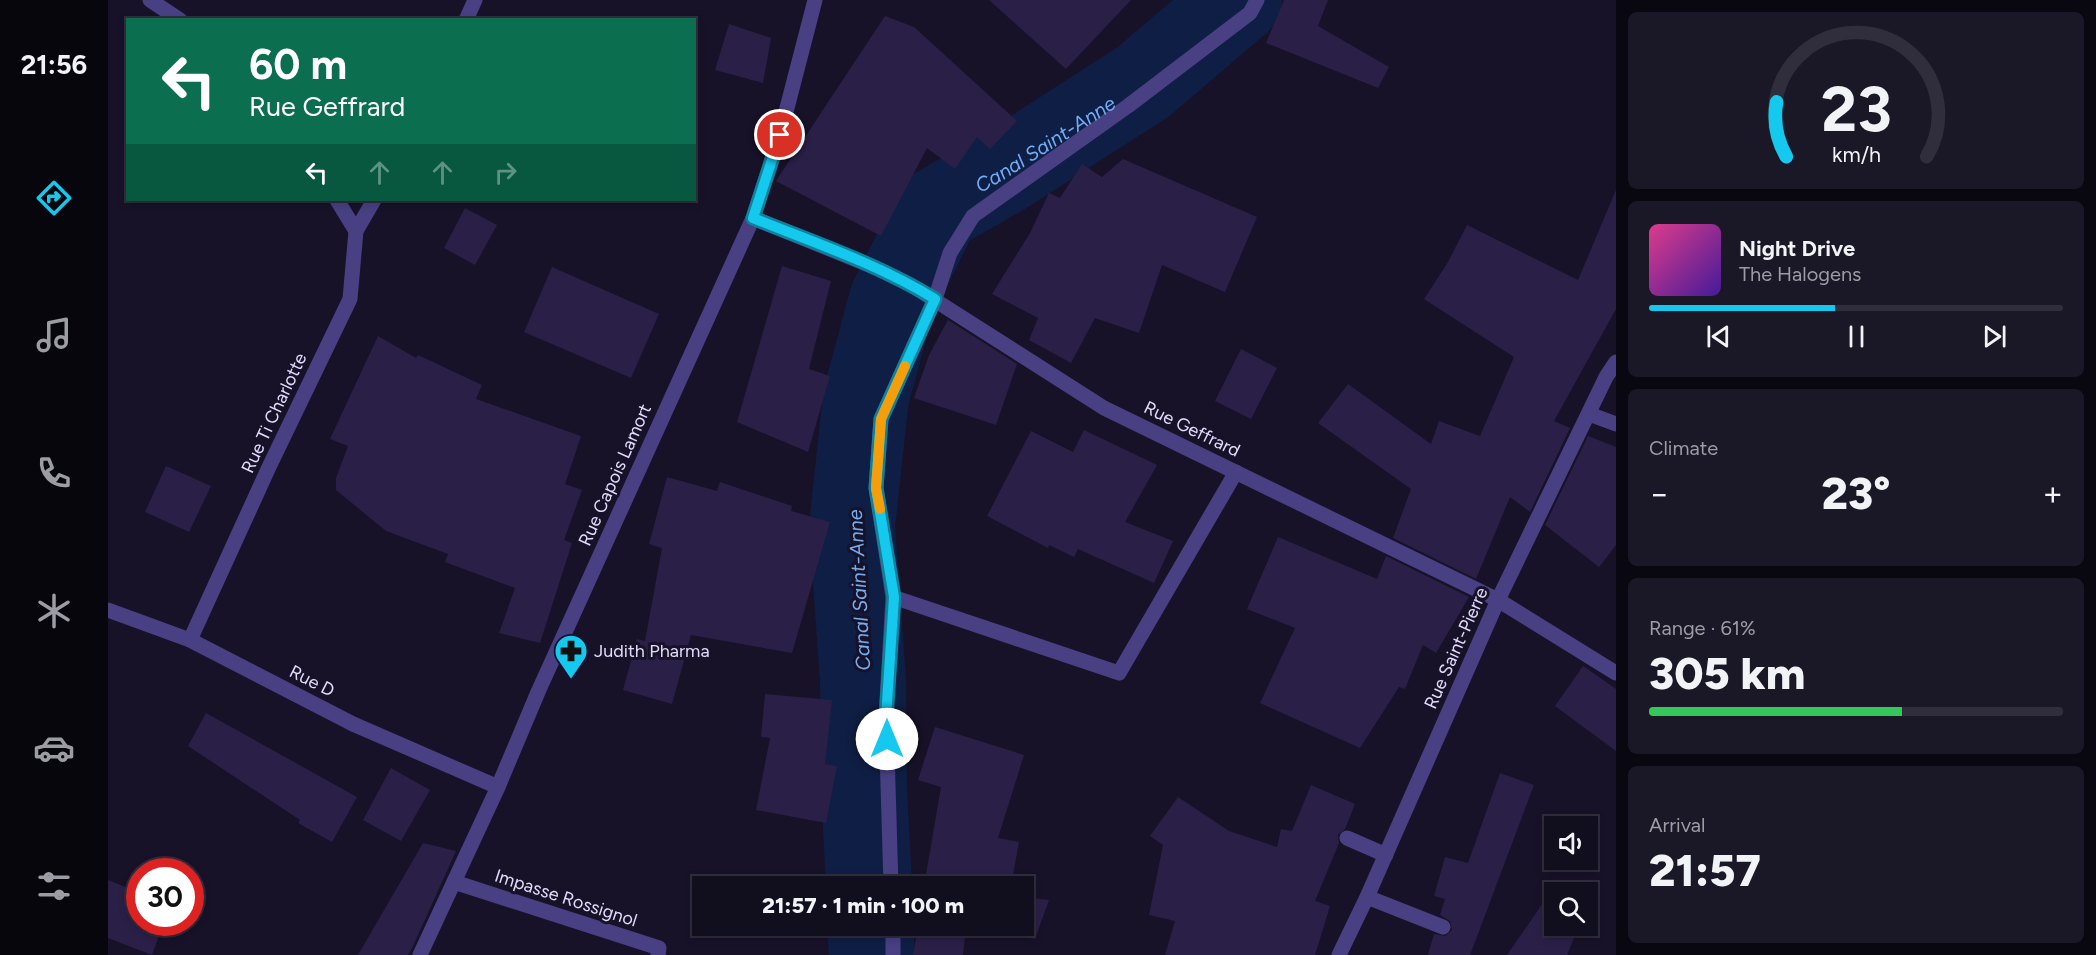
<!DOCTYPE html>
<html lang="en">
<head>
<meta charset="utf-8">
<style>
	:root { --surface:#110e1e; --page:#1a1727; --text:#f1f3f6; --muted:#9c9ca4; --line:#302e3c; --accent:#15c8ee }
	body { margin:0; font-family:Figtree,sans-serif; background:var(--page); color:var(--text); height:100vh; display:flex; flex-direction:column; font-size:22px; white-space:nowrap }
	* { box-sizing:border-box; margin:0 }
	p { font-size:20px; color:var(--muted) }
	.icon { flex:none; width:33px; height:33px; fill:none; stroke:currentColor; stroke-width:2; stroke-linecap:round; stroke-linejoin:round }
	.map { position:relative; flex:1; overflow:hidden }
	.panel { display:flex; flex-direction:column; gap:12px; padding:12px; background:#090810; width:480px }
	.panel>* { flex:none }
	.guide { position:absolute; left:18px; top:18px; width:570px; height:183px; border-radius:0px; box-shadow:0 3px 9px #0003,0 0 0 2px var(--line); background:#0b6e4f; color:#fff; overflow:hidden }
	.fabs { position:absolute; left:1436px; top:816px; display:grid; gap:12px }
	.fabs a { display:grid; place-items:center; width:54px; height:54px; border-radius:0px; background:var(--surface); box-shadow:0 3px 9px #0003,0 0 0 2px var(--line); font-size:30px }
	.speed { position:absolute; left:18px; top:858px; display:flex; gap:12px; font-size:30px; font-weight:700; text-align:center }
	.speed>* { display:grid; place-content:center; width:78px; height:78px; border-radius:50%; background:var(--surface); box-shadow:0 3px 9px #0003,0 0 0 2px var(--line); line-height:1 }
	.speed .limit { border:9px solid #d22; background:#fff; color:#111 }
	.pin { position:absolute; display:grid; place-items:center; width:51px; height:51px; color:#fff; margin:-26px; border:3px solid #fff; border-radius:50%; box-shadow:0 2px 6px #0007 }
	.me { position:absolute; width:66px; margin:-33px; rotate:0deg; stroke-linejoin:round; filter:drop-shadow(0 0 4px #0008) }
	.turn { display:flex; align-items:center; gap:21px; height:126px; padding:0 24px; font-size:27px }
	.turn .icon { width:78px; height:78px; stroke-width:2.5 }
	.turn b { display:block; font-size:42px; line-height:51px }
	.lanes { display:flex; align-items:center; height:57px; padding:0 24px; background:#0003; justify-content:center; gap:30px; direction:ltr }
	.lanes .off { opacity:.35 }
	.big { font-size:45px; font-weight:800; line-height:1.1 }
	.panel .tile { flex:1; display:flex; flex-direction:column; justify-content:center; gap:9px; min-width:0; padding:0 21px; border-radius:9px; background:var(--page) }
	.panel .dial { align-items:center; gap:0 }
	.dial svg { height:156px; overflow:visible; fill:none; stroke:var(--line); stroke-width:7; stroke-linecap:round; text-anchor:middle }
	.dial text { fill:var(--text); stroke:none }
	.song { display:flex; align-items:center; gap:18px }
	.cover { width:72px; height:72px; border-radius:9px; background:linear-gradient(135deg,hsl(330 70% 55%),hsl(260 70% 35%)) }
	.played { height:6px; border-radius:3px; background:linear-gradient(90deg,var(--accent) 45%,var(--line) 45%) }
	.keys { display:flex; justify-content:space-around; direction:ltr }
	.heat { display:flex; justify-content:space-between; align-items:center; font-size:33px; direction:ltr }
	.charge { height:9px; border-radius:4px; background:linear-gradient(90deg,#34c759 61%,var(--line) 0) }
	.trip { position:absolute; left:584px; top:876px; width:342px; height:60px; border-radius:0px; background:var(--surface); box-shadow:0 3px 9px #0003,0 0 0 2px var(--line); font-weight:800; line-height:60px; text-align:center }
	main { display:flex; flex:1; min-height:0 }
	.tab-bar { display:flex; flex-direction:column; width:108px; justify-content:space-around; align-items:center; background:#07060c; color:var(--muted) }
	.tab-bar .icon { width:42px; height:42px }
	.tab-bar .active { color:var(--accent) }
	.tab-bar b { font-size:27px; color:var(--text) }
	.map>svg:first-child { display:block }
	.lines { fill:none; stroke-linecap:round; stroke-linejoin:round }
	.river { stroke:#0f1e44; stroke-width:86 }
	.building { fill:#2a1f47 }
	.service { stroke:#484083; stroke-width:15 }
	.minor { stroke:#484083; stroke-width:15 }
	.route-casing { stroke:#0e829b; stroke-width:15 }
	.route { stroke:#15c8ee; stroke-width:10 }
	.slow { stroke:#f59e0b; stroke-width:10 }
	.labels { text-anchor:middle; stroke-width:6; stroke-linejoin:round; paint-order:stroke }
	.street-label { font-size:18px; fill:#e1dbfc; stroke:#171228 }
	.poi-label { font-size:18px; fill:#e1dbfc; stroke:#171228; text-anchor:start }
	.water-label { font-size:20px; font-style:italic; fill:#71adf5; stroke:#171228 }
</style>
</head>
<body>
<main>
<nav class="tab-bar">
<b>21:56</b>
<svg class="icon active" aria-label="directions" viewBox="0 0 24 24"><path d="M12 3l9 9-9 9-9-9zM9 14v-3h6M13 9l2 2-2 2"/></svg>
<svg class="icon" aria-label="music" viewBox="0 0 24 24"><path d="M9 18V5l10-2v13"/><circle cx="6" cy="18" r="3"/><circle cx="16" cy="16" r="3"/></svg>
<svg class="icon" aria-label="phone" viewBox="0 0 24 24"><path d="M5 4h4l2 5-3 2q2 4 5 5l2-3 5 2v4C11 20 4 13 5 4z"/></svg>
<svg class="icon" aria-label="climate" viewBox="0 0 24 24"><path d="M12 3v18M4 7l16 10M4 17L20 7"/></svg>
<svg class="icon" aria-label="car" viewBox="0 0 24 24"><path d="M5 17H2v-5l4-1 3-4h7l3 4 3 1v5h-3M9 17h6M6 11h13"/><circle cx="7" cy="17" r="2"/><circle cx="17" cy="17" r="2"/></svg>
<svg class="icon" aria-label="filters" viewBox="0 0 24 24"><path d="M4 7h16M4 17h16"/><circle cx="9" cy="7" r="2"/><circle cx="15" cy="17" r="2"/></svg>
</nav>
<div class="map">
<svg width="1508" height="955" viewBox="0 0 1508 955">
	<rect width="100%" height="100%" fill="#171228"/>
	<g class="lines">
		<g class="river">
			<path id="s1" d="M761 886 756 789 755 680 744 526 758 397 784 300 829 210 895 172 1035 82 1131 0"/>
			<polyline points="762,926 764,955"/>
		</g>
	</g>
	<g class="building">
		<polygon points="881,0 1023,0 958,69"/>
		<polygon points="1176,0 1220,0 1210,26 1281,67 1270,88 1158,43"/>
		<polygon points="777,16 806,27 909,121 882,149 869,137 847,169 819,148 773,236 668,181"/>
		<polygon points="621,24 663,38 655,83 607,70"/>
		<polygon points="1015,159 1149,217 1117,292 1054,265 1031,333 987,318 963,363 921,340 930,318 884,294 922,233 941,193 952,198 974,164 994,177"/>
		<polygon points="1508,190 1508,309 1446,421 1462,428 1422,512 1402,497 1368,579 1285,538 1303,489 1210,423 1240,384 1323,444 1331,421 1372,436 1406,357 1316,299 1340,262 1359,225 1470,280"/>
		<polygon points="357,208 389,225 367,265 336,248"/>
		<polygon points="674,266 723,281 701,369 722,376 700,452 629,422"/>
		<polygon points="444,267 551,314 523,378 416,332"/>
		<polygon points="840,320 909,364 888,425 806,398 821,355"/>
		<polygon points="270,336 308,358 310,355 374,385 368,399 473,436 457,484 474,490 456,540 464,543 432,643 391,633 407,588 337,562 340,554 278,531 228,490 228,478 240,446 222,439"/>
		<polygon points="1133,349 1169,368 1143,419 1107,401"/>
		<polygon points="976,430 1049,465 1017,522 1065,541 1046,583 970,549 966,557 941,545 940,548 879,516 923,431 965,452"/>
		<polygon points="1480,436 1508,447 1508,545 1491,567 1437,525"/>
		<polygon points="58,466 103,486 81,532 37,512"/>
		<polygon points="559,477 609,491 612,482 684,506 683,511 722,522 684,653 583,635 564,704 515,690 529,639 537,641 554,548 541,544"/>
		<polygon points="1170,537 1269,579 1278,556 1361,597 1328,653 1315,645 1297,689 1291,687 1252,748 1152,703 1187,628 1139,609"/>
		<polygon points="1475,666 1508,689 1508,751 1447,706"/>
		<polygon points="657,694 724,700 717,764 729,766 718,823 648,810 662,738 653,737"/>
		<polygon points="98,713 249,797 224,842 190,823 192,820 80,746"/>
		<polygon points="827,727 916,755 890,838 911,842 903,886 816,886 833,787 810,780"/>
		<polygon points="283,768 322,790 293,841 255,820"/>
		<polygon points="1392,773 1426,785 1362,955 1320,955 1326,934 1337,936 1344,930 1342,921 1332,915 1337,899 1326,896 1337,857 1360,863"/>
		<polygon points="1203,785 1247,804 1237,829 1230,835 1231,843 1207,901 1222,906 1207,955 1057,955 1067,921 1041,915 1055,845 1042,836 1070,797 1121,831 1169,847 1173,829 1184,831"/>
		<polygon points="315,843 348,851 305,946 300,955 250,955"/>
		<polygon points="0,880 32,893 32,922 56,922 44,955 0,938"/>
		<polygon points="915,897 941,900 927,939 886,926 915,926"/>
		<polygon points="1437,900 1446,904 1446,926 1471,926 1459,955 1399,955"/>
		<polygon points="810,926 858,926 855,955 805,955"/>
	</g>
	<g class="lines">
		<g class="service">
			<polyline points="1239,838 1278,855"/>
			<polyline points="346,882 551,948 550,955"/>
			<polyline points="1259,897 1335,927"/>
		</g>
		<g class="minor">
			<polyline points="42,0 72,20"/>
			<polyline points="358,20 367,0"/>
			<polyline points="229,200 248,231"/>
			<polyline points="645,218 766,267 803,285 996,408 1390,600 1508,673"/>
			<polyline points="1481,414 1508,424"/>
			<polyline points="785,597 1011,673 1128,472"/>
			<polyline points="0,610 82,640 245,724 390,787"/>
			<polyline points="82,640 161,467 242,299 248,231 266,200"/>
			<polyline points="783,886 778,718 785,597 768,488 773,419 827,299 842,253 865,216 1020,106 1142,13 1149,0"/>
			<polyline points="785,926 785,955"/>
			<polyline points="312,955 390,787 430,692 645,218 672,135 707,0"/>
			<polyline points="1231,955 1259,897 1390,600 1498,377 1508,362"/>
		</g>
	</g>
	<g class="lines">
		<g class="route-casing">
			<path id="route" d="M672 135 645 218C707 243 770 264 827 299L773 419 768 488 786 597 778 718 779 739"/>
		</g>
		<use href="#route" class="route"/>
		<polyline class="slow" points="772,509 768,488 773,419 797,366"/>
	</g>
	<defs>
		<g id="pharmacy-pin" transform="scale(1.725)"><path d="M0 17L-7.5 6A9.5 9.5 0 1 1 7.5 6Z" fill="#15c8ee" stroke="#171228"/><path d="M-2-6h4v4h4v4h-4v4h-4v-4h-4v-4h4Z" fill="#111"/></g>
	</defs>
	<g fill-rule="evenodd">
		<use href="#pharmacy-pin" x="463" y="651"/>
	</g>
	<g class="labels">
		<g class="street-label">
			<text transform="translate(166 413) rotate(-65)" y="6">Rue Ti Charlotte</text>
			<text transform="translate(1084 429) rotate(26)" y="6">Rue Geffrard</text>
			<text transform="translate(507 475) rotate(-66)" y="6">Rue Capois Lamort</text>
			<text transform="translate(1348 648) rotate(-66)" y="6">Rue Saint-Pierre</text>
			<text transform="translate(204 681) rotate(27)" y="6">Rue D</text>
			<text transform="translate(458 898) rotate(18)" y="6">Impasse Rossignol</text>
		</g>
		<g class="poi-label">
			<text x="486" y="657">Judith Pharma</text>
		</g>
		<g class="water-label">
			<text dy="7" stroke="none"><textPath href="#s1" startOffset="818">Canal Saint-Anne</textPath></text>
			<text transform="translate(751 590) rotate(-93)" y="7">Canal Saint-Anne</text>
		</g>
	</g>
</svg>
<div class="fabs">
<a><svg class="icon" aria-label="sound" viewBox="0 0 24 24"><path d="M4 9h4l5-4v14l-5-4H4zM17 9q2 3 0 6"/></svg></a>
<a><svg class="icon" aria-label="search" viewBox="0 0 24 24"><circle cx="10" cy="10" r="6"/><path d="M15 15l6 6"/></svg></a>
</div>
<div class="speed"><div class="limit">30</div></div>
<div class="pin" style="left:672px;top:135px;background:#d93025"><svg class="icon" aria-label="arrive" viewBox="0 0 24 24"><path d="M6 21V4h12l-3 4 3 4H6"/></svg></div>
<svg class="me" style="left:779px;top:739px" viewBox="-20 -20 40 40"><circle r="19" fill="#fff"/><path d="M0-13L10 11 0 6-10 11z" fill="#15c8ee"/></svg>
<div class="trip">21:57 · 1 min · 100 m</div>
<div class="guide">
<div class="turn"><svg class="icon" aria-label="left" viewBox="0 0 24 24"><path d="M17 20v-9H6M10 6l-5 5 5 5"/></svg><div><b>60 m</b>Rue Geffrard</div></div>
<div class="lanes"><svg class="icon" aria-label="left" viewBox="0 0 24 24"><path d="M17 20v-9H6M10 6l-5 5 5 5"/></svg><svg class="icon off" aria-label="ahead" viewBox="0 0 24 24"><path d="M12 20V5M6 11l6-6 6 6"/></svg><svg class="icon off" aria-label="ahead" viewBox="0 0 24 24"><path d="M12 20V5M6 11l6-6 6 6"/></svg><svg class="icon off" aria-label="right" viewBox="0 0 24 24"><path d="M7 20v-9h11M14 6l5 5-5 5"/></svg></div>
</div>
</div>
<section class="panel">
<div class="tile dial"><svg viewBox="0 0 100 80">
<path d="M14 69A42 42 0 1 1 86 69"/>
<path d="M14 69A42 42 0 0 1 9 41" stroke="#15c8ee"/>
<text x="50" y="56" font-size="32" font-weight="700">23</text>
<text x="50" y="72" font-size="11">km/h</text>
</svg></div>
<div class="tile">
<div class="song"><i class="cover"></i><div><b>Night Drive</b><p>The Halogens</p></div></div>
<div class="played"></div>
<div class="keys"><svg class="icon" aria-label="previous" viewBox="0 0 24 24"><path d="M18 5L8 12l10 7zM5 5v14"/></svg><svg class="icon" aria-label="pause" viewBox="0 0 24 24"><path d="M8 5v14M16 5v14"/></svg><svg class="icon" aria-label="next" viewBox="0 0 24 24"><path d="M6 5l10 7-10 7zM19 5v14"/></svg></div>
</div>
<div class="tile"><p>Climate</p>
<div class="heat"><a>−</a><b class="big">23°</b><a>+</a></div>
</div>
<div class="tile"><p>Range · 61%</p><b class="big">305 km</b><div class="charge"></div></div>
<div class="tile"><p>Arrival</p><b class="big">21:57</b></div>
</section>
</main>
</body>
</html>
